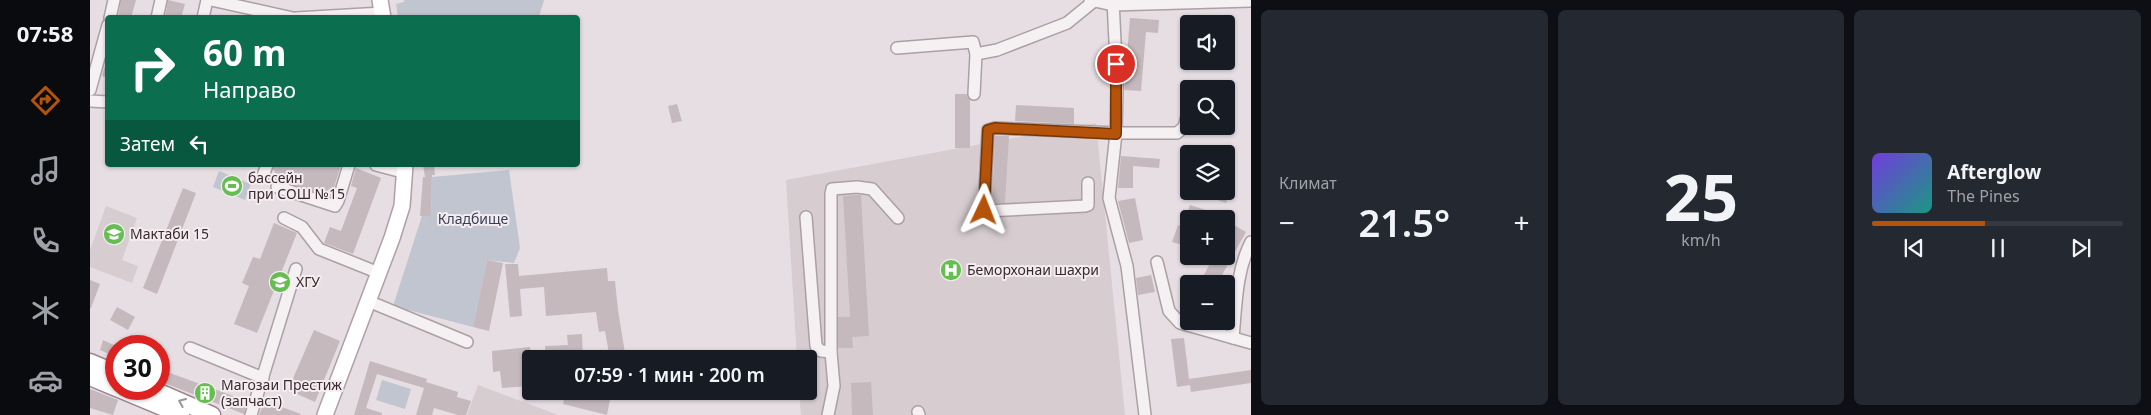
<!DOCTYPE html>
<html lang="ru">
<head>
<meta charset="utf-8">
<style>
	:root { --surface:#171b24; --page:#242831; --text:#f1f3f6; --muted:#9ea1a6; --line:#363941; --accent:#b45309 }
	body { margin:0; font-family:"Noto Sans",sans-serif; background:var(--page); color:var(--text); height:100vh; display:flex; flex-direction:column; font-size:19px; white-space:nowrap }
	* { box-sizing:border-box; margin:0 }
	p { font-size:16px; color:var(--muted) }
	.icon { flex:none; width:28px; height:28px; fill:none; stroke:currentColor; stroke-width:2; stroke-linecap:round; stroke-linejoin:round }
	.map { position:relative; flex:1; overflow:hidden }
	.sheet { display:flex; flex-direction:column; gap:10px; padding:10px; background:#0d0f14; width:900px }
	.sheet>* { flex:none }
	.guide { position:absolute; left:15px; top:15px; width:475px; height:152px; border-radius:5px; box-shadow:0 1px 4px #0004; background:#0b6e4f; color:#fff; overflow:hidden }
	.tools { position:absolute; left:1090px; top:15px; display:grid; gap:10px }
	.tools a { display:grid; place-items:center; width:55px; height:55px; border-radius:5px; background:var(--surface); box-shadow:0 1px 4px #0004; font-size:25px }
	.speed { position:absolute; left:15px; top:335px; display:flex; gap:10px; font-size:25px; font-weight:700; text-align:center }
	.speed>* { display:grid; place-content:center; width:65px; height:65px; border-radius:50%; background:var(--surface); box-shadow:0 1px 4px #0004; line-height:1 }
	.speed .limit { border:8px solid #d22; background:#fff; color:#111 }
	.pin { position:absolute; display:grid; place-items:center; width:42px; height:42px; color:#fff; margin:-21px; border:2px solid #fff; border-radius:50%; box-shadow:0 1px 5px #0007 }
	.me { position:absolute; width:55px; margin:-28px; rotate:2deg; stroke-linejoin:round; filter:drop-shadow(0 0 4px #0008) }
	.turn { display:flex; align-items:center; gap:18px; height:105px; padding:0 15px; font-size:22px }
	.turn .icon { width:65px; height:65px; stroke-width:2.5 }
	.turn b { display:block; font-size:35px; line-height:42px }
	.then { display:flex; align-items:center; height:48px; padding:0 15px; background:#0003; gap:10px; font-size:19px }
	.big { font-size:38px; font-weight:600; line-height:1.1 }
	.sheet .widget { flex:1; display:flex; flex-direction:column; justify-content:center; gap:8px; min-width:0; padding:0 18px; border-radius:8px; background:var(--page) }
	.sheet .dial { align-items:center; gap:0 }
	.dial b { font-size:65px; line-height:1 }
	.song { display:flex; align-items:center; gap:15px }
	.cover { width:60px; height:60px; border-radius:8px; background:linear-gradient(135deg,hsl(260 70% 55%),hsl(170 70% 35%)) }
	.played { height:5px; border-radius:2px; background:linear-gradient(90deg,var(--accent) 45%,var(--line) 45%) }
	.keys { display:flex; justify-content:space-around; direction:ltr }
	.heat { display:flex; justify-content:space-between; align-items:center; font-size:28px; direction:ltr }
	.sheet .tiles { flex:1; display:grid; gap:10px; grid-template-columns:repeat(3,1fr) }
	.trip { position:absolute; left:432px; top:350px; width:295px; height:50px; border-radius:5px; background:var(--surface); box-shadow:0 1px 4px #0004; font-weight:600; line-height:50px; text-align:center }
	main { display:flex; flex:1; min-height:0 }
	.tab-bar { display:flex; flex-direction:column; width:90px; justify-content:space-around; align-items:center; background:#090b0e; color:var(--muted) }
	.tab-bar .icon { width:35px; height:35px }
	.tab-bar .on { color:var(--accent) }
	.tab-bar b { font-size:22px; color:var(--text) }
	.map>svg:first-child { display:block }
	.built { fill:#d7cdd1 }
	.green { fill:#c0c5cf }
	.building { fill:#c5b9be }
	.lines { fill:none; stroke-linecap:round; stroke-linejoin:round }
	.minor-casing { stroke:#aca0a5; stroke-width:14 }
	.major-casing { stroke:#b09fa7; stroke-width:18 }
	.highway-casing { stroke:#9b8790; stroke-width:19 }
	.minor { stroke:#f5f0f2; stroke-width:11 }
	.major { stroke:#fff; stroke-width:15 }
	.highway { stroke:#fff; stroke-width:16 }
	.oneway { stroke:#9d9498 }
	.route-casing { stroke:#753606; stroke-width:12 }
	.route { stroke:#b45309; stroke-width:9 }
	.labels { text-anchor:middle; stroke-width:4; stroke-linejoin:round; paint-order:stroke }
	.poi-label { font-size:14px; fill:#3b2930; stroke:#f4edf0; text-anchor:start }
	.park-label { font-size:14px; fill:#383f55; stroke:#f4edf0 }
</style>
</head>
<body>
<main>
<nav class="tab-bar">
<b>07:58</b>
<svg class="icon on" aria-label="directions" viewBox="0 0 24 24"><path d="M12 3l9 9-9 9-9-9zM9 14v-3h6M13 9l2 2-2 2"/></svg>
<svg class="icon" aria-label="music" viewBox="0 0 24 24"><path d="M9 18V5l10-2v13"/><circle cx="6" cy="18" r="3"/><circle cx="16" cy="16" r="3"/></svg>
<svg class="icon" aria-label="phone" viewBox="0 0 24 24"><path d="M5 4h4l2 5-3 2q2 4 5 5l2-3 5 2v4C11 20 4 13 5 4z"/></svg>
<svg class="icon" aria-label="climate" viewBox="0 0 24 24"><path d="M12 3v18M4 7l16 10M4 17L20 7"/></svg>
<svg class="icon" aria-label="car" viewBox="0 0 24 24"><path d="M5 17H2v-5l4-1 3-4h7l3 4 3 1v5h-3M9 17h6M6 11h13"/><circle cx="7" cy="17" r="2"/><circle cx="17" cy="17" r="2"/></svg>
</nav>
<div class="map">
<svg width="1161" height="415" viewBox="0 0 1161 415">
	<rect width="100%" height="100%" fill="#e6dee2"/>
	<g class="built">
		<polygon points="1006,123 1035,415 711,415 709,391 719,391 719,359 707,359 696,180"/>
		<polygon points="16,206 47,218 32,260 48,266 42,283 0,267 0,250"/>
		<polygon points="388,385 468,415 377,415"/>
	</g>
	<g class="green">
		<polygon points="314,0 454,0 449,17 308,17 306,4 314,2"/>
		<polygon points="419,170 430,248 424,263 397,260 383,327 303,306 332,216 341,217 342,177"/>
		<polygon points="129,171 161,184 155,200 123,187"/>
		<polygon points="292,380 321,389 315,409 286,400"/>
	</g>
	<g class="building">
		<polygon points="31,0 46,0 41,18 28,18"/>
		<polygon points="78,0 95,4 91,18 75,18"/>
		<polygon points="1040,18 1069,20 1068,33 1056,32 1051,91 1034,90"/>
		<polygon points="18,55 18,78 12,76"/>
		<polygon points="865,94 877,94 880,100 880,148 865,148"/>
		<polygon points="587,104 592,121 582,123 578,106"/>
		<polygon points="926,105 984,108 984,124 925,121"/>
		<polygon points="905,136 919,136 915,203 902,203"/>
		<polygon points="1031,156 1070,159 1069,168 1043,166 1043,188 1028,188"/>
		<polygon points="184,165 251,165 241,197 183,179 185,171 183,170"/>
		<polygon points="333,165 344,165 345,175 342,175 341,217 330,216 333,177 335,177"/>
		<polygon points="266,168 291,178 263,254 234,243 240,227 251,231 267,188 261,186"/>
		<polygon points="93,188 106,193 67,294 53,288"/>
		<polygon points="1122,191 1140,191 1136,203 1119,197"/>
		<polygon points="767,195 771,195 779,336 762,337 763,348 748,348 748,317 760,317 753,196"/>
		<polygon points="1045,198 1053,240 1039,243 1028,201"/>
		<polygon points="1100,205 1116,210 1113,219 1099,219 1099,247 1082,242 1088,225 1092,227"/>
		<polygon points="184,223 207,233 167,333 144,324 159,286 152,283 163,257 170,259"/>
		<polygon points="1142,224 1156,232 1127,284 1109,284 1124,256 1136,256 1136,235"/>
		<polygon points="397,260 413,263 399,331 383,327"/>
		<polygon points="415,264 428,264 429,276 517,268 518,281 525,281 528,310 536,359 520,359 515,331 509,332 506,312 456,316 454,287 430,289 432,316 420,317"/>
		<polygon points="1061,275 1065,292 1048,295 1046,278"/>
		<polygon points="0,280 10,284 1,308 0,308"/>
		<polygon points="27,307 45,317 38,330 20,320"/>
		<polygon points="224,330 250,341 225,402 198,390"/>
		<polygon points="492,334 493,359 456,359 455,346 478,345 477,335"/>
		<polygon points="1094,338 1099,379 1161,370 1161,383 1101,392 1100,385 1087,387 1081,339"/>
		<polygon points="13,340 26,346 26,357 10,350"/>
		<polygon points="440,347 441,386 412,388 410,371 403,372 402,351"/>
		<polygon points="280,361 337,379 336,382 368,392 367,397 381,401 376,415 368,415 344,408 342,415 326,415 334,388 287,374 276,408 292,413 292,415 264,415"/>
		<polygon points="69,369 157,401 154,414 69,381"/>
		<polygon points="781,382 783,415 762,415 761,383"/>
		<polygon points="0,389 28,400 23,415 0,408"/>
		<polygon points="476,391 505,391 521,395 517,415 473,404"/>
		<polygon points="175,401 211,414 210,415 169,415"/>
	</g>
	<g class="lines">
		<g class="minor-casing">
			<g id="minor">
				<polyline points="121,0 203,18"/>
				<polyline points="1000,0 1023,5 1161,1"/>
				<polyline points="1023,0 1027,84 1026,133 1019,198 1037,266 1055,415"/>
				<polyline points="20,18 24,0"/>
				<polyline points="67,18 71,0"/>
				<polyline points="113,18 117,0"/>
				<polyline points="206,18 292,13"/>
				<polyline points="807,48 883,42 886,54"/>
				<polyline points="0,90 18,25"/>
				<polyline points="884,94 886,54 907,50 977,23 1004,1"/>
				<polyline points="0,101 18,102"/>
				<polyline points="286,165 316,173"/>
				<polyline points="173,176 177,165"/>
				<polyline points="998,183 998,205 995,206 896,211 894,210 898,130 905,128 1026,133 1087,133 1094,127 1099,109"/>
				<polyline points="187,187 245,206 248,201 259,165"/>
				<polyline points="716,217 726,346 731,351 741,352"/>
				<polyline points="194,218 212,227 229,249 289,273"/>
				<polyline points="1067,262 1079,311 1090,323 1161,343"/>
				<polyline points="278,301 377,342"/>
				<path d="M1143 338C1146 306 1146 271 1161 242"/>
				<polyline points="100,348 173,378"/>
				<polyline points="828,412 829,415"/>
				<polyline points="161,415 206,269"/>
				<polyline points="738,415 744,386 741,352 741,194 742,189 767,187 782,189 808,218"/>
			</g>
		</g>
		<g class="major-casing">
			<g id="major">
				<polyline points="290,0 293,18"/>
				<polyline points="235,415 302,238 312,206 315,165"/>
			</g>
		</g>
		<g class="highway-casing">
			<g id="highway">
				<polyline points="0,362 26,373"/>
				<polyline points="0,377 26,388"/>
				<polyline points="29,389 91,415"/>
				<polyline points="62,389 122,415"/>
			</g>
		</g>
		<use href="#minor" class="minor"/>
		<use href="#major" class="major"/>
		<use href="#highway" class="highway"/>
	</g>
	<defs><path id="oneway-chevron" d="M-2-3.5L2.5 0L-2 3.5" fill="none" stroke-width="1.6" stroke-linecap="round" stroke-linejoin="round" transform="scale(1.25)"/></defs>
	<use class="oneway" href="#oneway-chevron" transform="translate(92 402) rotate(-157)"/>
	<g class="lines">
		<g class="route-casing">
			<polyline id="route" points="894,210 898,130 905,128 1026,134 1026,64"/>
		</g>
		<use href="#route" class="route"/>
	</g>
	<defs>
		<g id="stadium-disc" transform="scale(1.125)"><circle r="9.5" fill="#66bd51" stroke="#f4edf0"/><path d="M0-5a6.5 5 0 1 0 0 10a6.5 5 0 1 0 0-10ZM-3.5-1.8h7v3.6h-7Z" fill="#fff"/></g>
		<g id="school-disc" transform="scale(1.125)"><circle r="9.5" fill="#66bd51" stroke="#f4edf0"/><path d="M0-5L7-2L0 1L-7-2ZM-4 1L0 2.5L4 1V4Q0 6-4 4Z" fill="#fff"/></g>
		<g id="hospital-disc" transform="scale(1.125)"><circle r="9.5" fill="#66bd51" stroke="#f4edf0"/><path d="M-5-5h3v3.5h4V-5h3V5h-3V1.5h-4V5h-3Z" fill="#fff"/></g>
		<g id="university-disc" transform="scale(1.125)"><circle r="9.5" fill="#66bd51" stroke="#f4edf0"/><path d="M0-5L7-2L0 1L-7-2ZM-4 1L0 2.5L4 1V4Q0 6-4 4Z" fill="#fff"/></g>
		<g id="building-disc" transform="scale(1.125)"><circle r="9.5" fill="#66bd51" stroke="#f4edf0"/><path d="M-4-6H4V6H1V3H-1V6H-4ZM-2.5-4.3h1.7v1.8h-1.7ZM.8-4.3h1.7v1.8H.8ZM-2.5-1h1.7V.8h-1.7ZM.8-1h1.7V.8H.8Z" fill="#fff"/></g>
	</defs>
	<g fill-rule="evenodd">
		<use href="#stadium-disc" x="142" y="186"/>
		<use href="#school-disc" x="24" y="234"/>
		<use href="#hospital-disc" x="861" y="270"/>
		<use href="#university-disc" x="190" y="282"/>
		<use href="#building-disc" x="115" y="393"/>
	</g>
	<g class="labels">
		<g class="poi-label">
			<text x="158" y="183">бассейн<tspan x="158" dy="16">при СОШ №15</tspan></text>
			<text x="40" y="239">Мактаби 15</text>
			<text x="877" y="275">Беморхонаи шахри</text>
			<text x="206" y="287">ХГУ</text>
			<text x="131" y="390">Магозаи Престиж<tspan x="131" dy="16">(запчаст)</tspan></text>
		</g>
		<g class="park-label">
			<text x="383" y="224">Кладбище</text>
		</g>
	</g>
</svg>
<div class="tools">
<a><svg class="icon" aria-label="sound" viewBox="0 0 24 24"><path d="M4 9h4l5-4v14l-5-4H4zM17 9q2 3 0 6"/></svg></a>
<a><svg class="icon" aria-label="search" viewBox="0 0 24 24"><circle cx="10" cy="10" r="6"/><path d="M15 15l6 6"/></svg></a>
<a><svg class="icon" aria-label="layers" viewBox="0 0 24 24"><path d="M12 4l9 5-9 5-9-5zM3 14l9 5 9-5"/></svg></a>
<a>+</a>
<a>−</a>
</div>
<div class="speed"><div class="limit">30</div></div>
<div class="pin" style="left:1026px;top:64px;background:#d93025"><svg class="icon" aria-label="arrive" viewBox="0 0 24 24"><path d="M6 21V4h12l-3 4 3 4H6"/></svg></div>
<svg class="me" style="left:894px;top:210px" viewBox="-20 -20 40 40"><path d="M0-17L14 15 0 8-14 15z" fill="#b45309" stroke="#fff" stroke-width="4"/></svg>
<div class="trip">07:59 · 1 мин · 200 m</div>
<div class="guide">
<div class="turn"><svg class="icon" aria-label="right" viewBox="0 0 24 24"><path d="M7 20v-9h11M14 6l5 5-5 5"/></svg><div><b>60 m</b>Направо</div></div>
<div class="then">Затем<svg class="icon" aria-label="left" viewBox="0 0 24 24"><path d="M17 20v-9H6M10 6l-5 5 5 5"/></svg></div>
</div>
</div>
<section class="sheet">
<div class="tiles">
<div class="widget"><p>Климат</p>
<div class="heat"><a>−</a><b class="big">21.5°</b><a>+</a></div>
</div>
<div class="widget dial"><b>25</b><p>km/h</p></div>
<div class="widget">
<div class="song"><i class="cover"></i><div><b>Afterglow</b><p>The Pines</p></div></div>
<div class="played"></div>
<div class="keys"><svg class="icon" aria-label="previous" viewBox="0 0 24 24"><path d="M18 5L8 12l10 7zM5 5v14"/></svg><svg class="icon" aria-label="pause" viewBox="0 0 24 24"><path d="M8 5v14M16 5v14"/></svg><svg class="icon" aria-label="next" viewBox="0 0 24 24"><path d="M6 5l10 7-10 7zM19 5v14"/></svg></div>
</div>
</div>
</section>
</main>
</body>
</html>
